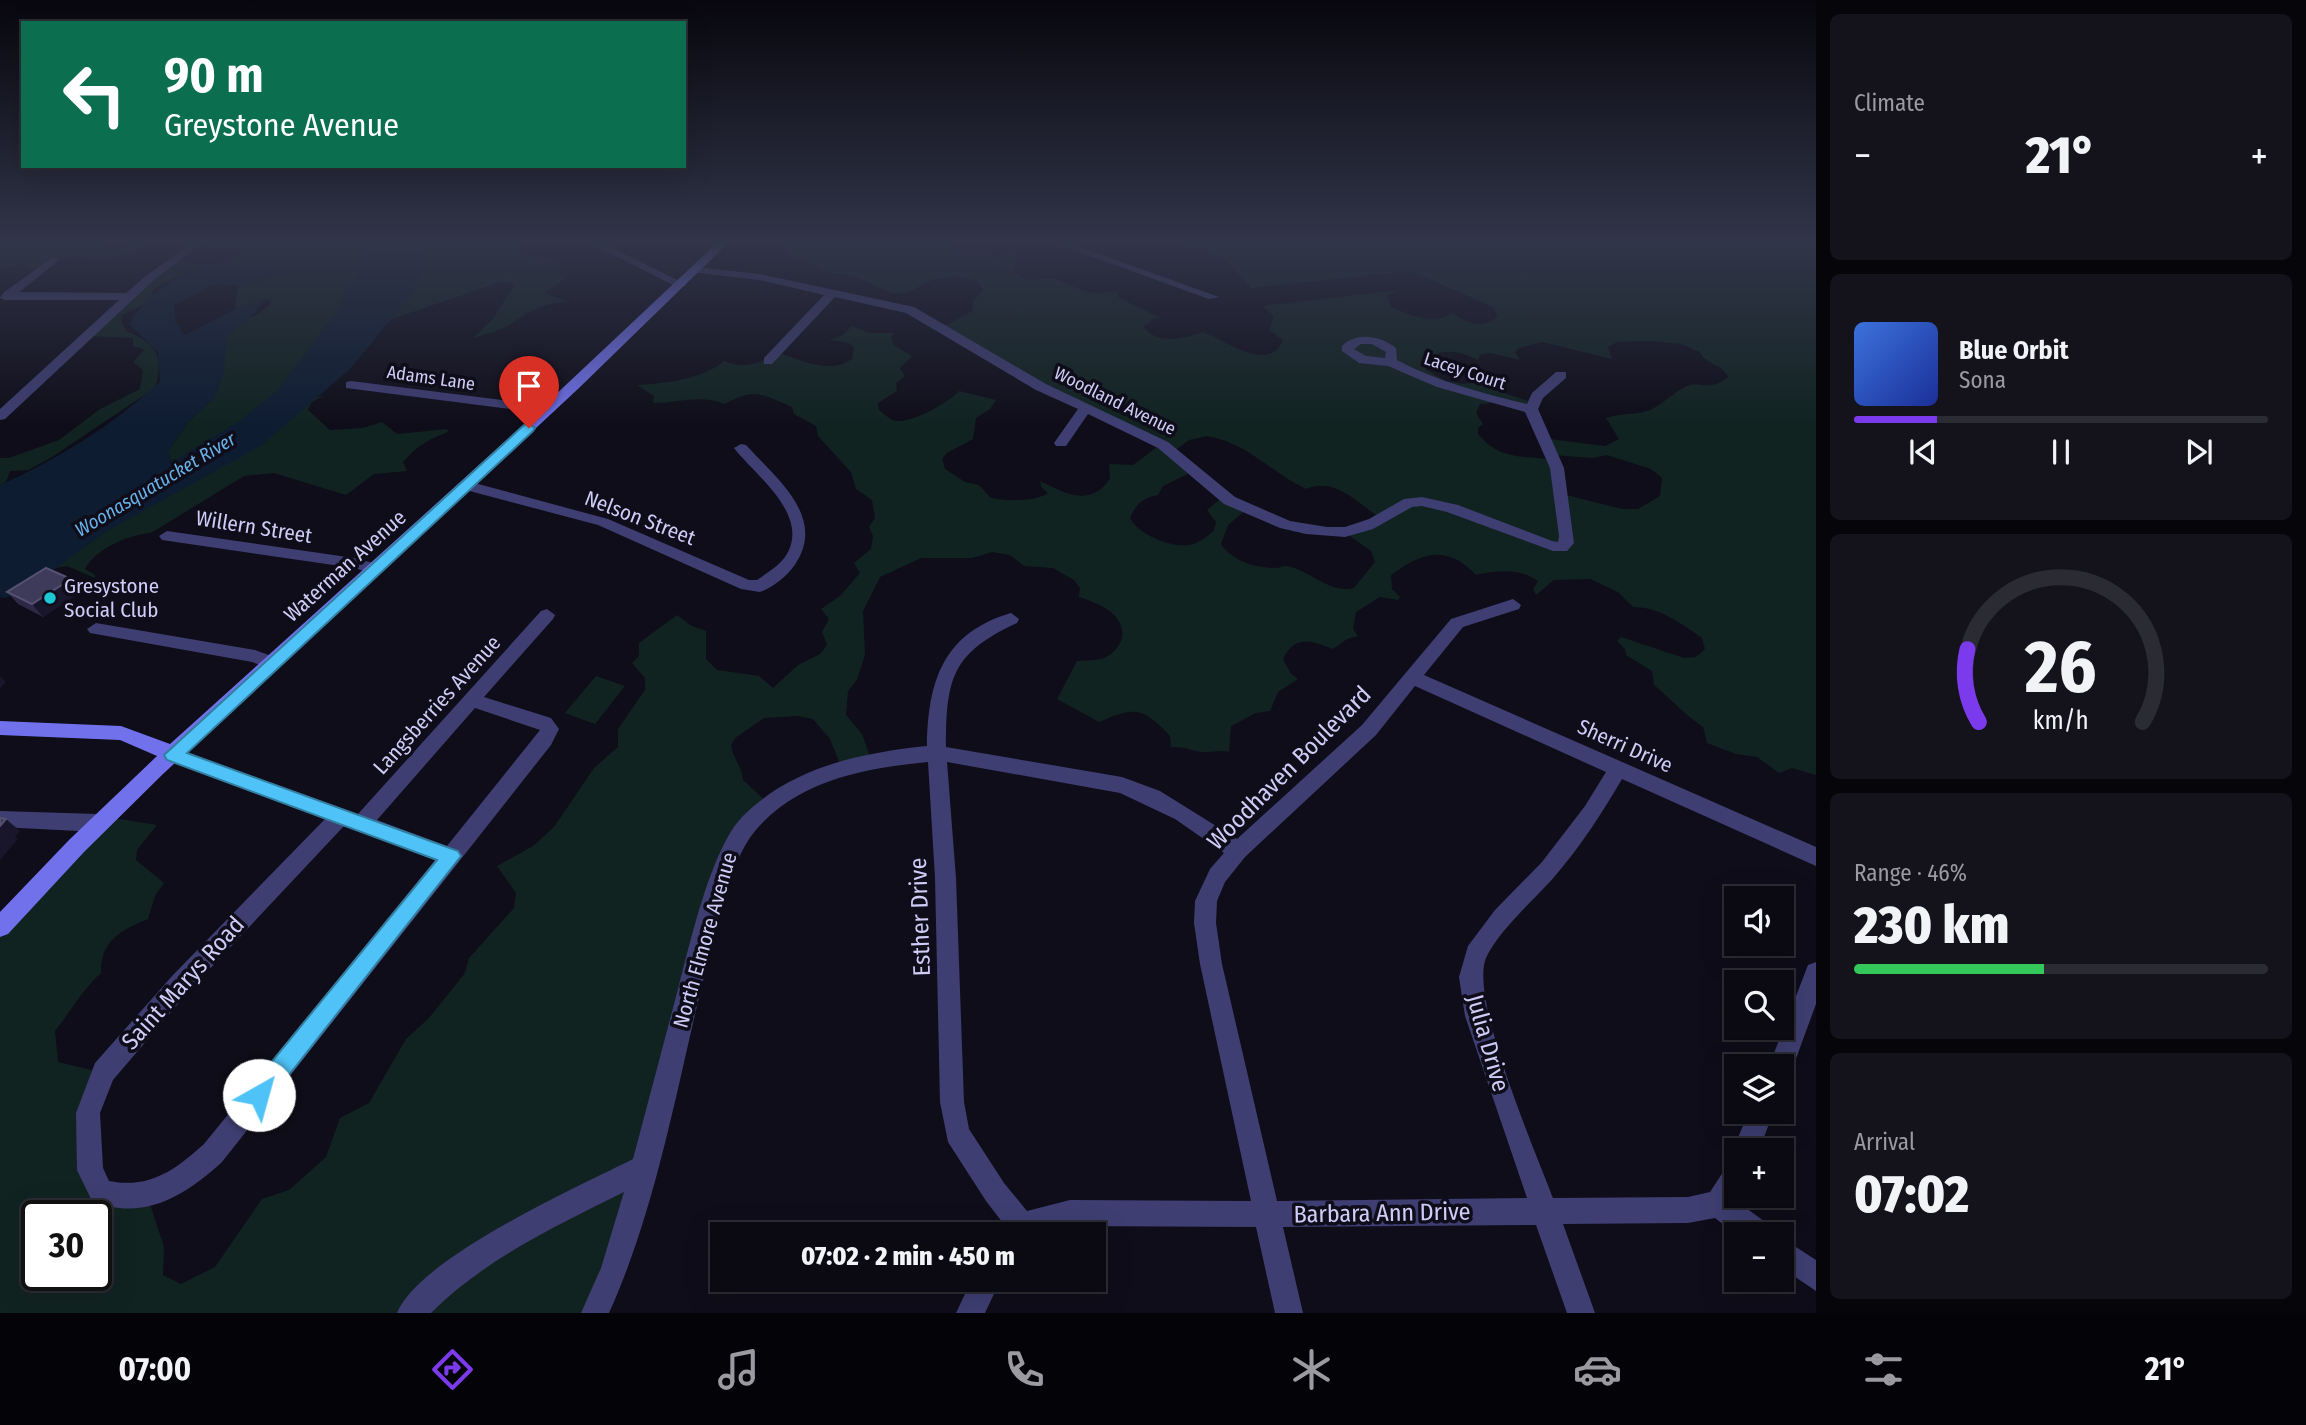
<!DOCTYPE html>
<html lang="en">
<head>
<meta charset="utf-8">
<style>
	:root { --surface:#0b0a13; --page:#14131c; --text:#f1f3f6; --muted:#9a9aa0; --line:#2b2b33; --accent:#7c3aed }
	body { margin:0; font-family:"Fira Sans Condensed",sans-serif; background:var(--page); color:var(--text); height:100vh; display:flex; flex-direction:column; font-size:26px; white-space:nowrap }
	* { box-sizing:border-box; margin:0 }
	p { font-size:23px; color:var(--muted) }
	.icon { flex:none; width:38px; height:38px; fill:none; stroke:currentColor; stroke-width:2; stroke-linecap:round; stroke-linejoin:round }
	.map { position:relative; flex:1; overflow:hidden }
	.side { display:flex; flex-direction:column; gap:14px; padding:14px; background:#06060a; width:490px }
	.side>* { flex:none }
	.banner { position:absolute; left:21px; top:21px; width:665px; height:147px; border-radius:0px; box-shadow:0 7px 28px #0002,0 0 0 2px var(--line); background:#0b6e4f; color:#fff; overflow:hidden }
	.tools { position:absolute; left:1724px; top:886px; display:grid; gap:14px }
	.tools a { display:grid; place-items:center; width:70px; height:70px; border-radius:0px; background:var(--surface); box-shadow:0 7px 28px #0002,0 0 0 2px var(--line); font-size:35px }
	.speed { position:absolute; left:21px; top:1200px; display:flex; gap:14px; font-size:35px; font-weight:700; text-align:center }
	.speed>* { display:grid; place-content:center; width:91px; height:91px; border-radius:50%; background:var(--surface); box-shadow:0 7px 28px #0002,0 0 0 2px var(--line); line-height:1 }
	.speed .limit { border:4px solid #111; border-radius:10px; background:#fff; color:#111 }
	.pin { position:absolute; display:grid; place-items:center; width:60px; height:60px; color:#fff; margin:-72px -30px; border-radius:50% 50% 50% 0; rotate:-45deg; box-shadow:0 0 7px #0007 }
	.pin .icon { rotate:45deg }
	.me { position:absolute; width:77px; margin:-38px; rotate:38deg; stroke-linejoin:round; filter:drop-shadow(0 0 5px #0008) }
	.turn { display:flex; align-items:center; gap:24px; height:147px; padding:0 28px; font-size:32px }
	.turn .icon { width:91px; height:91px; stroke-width:2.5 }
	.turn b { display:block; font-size:49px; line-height:60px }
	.big { font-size:52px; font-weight:800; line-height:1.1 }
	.side .tile { flex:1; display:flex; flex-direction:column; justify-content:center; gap:10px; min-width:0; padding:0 24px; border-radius:10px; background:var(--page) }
	.side .dial { align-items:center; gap:0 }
	.dial svg { height:182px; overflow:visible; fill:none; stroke:var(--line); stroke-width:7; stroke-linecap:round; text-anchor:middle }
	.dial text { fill:var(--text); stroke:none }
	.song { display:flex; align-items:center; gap:21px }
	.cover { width:84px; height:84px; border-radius:10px; background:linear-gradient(135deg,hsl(220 70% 55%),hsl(230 70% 35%)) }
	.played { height:7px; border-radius:4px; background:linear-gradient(90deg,var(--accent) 20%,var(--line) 20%) }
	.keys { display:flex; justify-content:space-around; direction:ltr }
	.heat { display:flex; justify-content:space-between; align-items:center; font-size:38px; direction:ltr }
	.charge { height:10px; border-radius:5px; background:linear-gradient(90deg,#34c759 46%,var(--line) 0) }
	.trip { position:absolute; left:710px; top:1222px; width:396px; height:70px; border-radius:0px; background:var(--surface); box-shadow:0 7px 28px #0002,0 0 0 2px var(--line); font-weight:800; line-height:70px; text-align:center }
	.dock { display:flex; height:112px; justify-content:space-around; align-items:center; background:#040408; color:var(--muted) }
	.dock .icon { width:49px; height:49px }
	.dock .on { color:var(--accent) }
	.dock b { font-size:32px; color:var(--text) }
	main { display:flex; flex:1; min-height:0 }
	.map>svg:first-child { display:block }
	.green { fill:#112321; fill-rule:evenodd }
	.water { fill:#0e1c31 }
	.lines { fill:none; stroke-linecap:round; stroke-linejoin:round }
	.street { fill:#3e3e72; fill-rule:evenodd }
	.secondary { fill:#7071eb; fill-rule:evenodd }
	.wall { fill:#2c2845 }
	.shaded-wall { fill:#19162c }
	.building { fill:#3e3a59; stroke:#555172; stroke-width:2 }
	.route { fill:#4fc3f7; stroke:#337fa1; stroke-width:2 }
	.poi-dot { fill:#1dc7d3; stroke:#0f0d19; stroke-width:2.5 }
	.labels { text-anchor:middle; stroke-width:7; stroke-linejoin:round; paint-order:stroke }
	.far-street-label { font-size:18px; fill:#d0ccf8; stroke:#0f0d19 }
	.far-water-label { font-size:19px; font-style:italic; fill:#68b2ea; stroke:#0f0d19 }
	.street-label { font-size:21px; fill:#d0ccf8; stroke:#0f0d19 }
	.poi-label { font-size:21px; fill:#d0ccf8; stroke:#0f0d19; text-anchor:start }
	.near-street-label { font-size:24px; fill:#d0ccf8; stroke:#0f0d19 }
</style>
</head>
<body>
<main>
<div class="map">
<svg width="1816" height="1313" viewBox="0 0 1816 1313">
	<rect width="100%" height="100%" fill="#0f0d19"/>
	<g class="green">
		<polygon points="12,242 81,242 101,247 123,248 143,245 140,251 107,260 71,257 48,263 37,271 22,264 0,269 0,244"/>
		<path d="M195 242H363L368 248 350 299 328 323 280 389 233 427 173 465 166 454 187 423 215 397 211 352 232 324 256 315 271 304 268 299 235 309 238 286 269 278 243 271 235 265C207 266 174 274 152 291L153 300 122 315 121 320 126 331C157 344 164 355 155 388L52 457 28 470 10 471 6 482 0 485V458H9L59 440 100 409 140 389 143 370 133 362 144 350 133 346V338L87 336 169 262C195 261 218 272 240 253L239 248 192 244Z"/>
		<path d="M408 242H519L516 245 519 253C537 261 546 255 562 260L558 272 566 278 545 293 568 302C544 302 530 311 511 324 501 331 485 334 473 338L492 320 515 284 500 282 372 326Z"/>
		<path d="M796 242H944L949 248 964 252 982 250 998 257 1021 249 1014 256 1016 260 1012 268C1026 289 1043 274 1058 280 1086 291 1085 296 1117 291L1119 298 1161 318 1153 319 1144 327C1158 346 1185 338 1203 332 1225 340 1269 374 1283 340L1269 330 1274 316 1262 306 1398 290 1387 295 1391 307C1411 316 1433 325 1453 313 1468 325 1485 329 1498 316L1493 307 1411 271 1251 288 1226 260 1180 242H1816V775L1792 768 1779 773 1757 757 1736 754 1707 743 1703 727C1684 714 1671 699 1654 685L1652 671 1626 655 1625 649 1617 641 1621 637 1684 658 1696 657 1705 649 1702 638C1680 623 1660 607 1633 607L1618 592 1590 579 1554 580 1536 595 1533 589 1538 581C1520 568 1497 570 1476 575 1447 544 1422 552 1391 575L1392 589 1400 597 1398 600 1380 597 1356 612 1353 629 1358 636 1347 639 1333 649C1312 641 1295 634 1283 659L1291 674 1298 679 1278 692 1270 711 1256 713 1231 726 1229 752C1221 750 1215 752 1206 752 1194 752 1184 746 1171 747L1170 736C1142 706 1134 707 1099 722L1057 699 1077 661C1085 660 1097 661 1104 658 1112 655 1120 646 1122 638 1126 614 1098 603 1079 597L1080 588 1074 580 1053 568 1024 566 1010 555 992 552 972 558H921L880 577 863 611 865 655 857 680 848 691 846 715 862 734 872 762 841 767 830 739 813 719 797 716 764 718 735 738 731 745C733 759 742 766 743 780L770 805 732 851 588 1313H0V927L107 817 157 825 137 850 136 860 164 883 155 896 148 919C121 930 100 941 101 973 82 990 71 1011 55 1031L58 1062 104 1073 92 1112 98 1177 147 1195 164 1247 163 1275 181 1284 215 1267 262 1199 289 1190 326 1157 340 1118 369 1103 406 1039 429 1018 465 973 469 958 514 908 516 893 497 866 533 846 554 827 594 768 618 747V729L645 690V678L632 663 639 656V643L677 615 690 625 706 631V659L717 670 759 676 773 688 798 665 820 654 827 645 822 632 829 619 821 609 840 596 860 573 854 563 871 549 873 536 869 527 875 518 872 500 856 489 851 472 818 436 816 426 794 414 792 407C762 394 755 387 725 404 700 394 679 403 653 403L654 396 637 385C662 384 704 379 724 361 742 369 761 365 776 351 799 360 829 375 852 359L854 348 849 343 829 340 843 335 852 326 869 333H894L891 338 894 345 912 356 900 368 905 376 896 383 897 391 878 403 879 410C883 413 888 418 893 420 908 426 950 402 959 391L996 400 990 409 976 418 973 439 947 453 942 459 945 469 965 482 979 485 991 498C1006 501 1035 502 1048 493L1042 488 1040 481C1066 494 1090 507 1110 479L1109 464 1133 465 1157 447 939 329 972 311 973 302 983 290 977 281 954 276 932 280 907 293H892L853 276 821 271 815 265 790 257 785 252ZM1649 341 1681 344 1700 352C1705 365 1723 364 1728 377 1708 393 1701 380 1687 386 1674 392 1660 406 1650 410 1637 415 1621 413 1606 418L1619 439 1605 446 1542 438 1552 455 1593 458 1607 455 1651 469 1662 478 1660 496 1638 509H1622L1562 494 1550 459C1519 456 1499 459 1478 434V428L1483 424 1476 413 1480 404 1500 402 1534 410 1535 403 1488 388 1484 385 1488 381 1486 378 1464 384 1446 381 1426 370 1425 360C1440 347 1461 351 1478 360L1481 354 1490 353 1520 360 1515 352 1519 348 1542 342 1612 359 1608 347 1617 342ZM1207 436C1246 442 1272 473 1306 489 1335 477 1356 502 1379 517L1347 534 1371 551 1375 562 1354 588C1328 594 1311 570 1286 566 1283 566 1279 568 1275 568 1256 568 1232 561 1221 544L1228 525 1247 509 1223 497 1207 510 1216 522 1214 531C1207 536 1198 544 1190 545 1171 548 1139 535 1130 518 1136 504 1142 498 1158 495L1163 486 1192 472 1172 453 1189 440ZM37 1216H96V1276H37Z"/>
		<path d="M324 395 311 403 308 410 330 430 363 428 382 422 397 434 447 429 448 432C427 440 419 445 403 462L407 471 374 474 346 495 274 473 244 476 151 533C130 534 95 549 85 569L95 575V578L67 566 47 570 304 401Z"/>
		<polygon points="596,676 625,686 595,724 565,713"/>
	</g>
	<path class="water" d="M367 242H416L424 264 409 297 351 368 262 445 102 534 31 587 6 598 0 597V485C60 458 111 426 160 382L158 352 129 324C152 285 197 262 244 265 256 267 269 271 281 274L238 286 214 284 174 305 176 322 185 335 235 309 265 300 256 312 227 337 224 373 215 397 187 423 168 451 172 462 238 422 276 392 338 310 365 254Z"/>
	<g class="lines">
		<g class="street">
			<polygon points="193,242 204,242 155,279 5,419 0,420 0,409 119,300 5,300 0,298 3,293 53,257 59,260 57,262 19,292 126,293 147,275"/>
			<polygon points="588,242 601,242 687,285 677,287"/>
			<polygon points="1052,242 1066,242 1219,297 1209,299"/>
			<path d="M695 267 760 274 914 307 1046 384 1168 442 1235 497 1290 521 1327 527H1345L1369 519 1404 499 1422 497 1458 505 1552 541 1558 542 1559 536 1550 468 1525 412 1437 387 1388 366 1359 363 1342 351V346C1357 331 1381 336 1396 348L1397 360C1438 382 1482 393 1527 404L1532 393 1556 372H1566V378L1543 398 1538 409 1564 468 1574 543 1567 551H1553L1447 512 1422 506 1412 507 1373 529 1345 537 1306 534 1280 528 1224 504 1158 448 1088 414 1066 446H1056L1054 443 1078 409 1036 390 906 313 835 297 772 364H764V358L824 295 760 280 691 272 689 270ZM1361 344H1372L1386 352 1385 358 1366 356 1354 349Z"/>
			<polygon points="351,381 549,406 556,410 549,414 346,388 346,382"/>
			<path d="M741 444 746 445C777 479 828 518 794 566 787 576 772 588 760 592L741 589 598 525 462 489 460 486 467 481 608 519 749 580H757C768 572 783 564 789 550 806 511 754 474 734 448Z"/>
			<polygon points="167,531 354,558 381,565 383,569 375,574 354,568 162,540 159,536"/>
			<path d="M1513 599 1521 605 1519 609 1463 627 1424 675 1816 847V866L1622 779C1602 813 1581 846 1555 876 1535 899 1498 931 1486 958 1469 998 1536 1153 1553 1198L1688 1197 1710 1192 1727 1166 1736 1162V1195H1738L1735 1200 1768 1224 1771 1234H1736L1715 1218 1688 1223 1563 1224 1595 1313H1567L1536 1225 1283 1227 1303 1313H1275L1256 1227 1070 1226 1043 1234H1004L1006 1227 986 1201 948 1142 940 1102 935 878 928 762C865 768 798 780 755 831 728 863 713 939 703 981 676 1091 656 1209 609 1313H581L601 1268 624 1192C556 1226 485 1259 431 1313H397C420 1257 578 1187 633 1159 648 1102 663 1046 678 989 690 944 711 848 743 816 792 767 860 753 927 746 928 681 943 633 1011 613L1019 619 1017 623C952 653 946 678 946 747L1122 777 1160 791 1237 839 1362 725 1451 619ZM1415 686 1606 772 1585 806 1542 862 1495 910 1468 946 1459 977 1465 1016 1527 1198 1277 1201 1222 964 1216 923 1217 901 1225 882 1245 857 1376 735ZM947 762 1120 793 1175 819 1224 853 1210 869 1195 901 1194 923 1200 964 1251 1201 1070 1200 1027 1211 1004 1183 969 1129 964 1102 956 878Z"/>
			<path d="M547 609 555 615 553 619 484 697 551 718 559 729 551 745 222 1162C185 1196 143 1222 92 1201L77 1170 76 1113 95 1063 173 975 325 819 166 760 163 755 166 750 173 747 180 750 358 814 541 611ZM475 708 540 730 447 846 377 820ZM344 826 436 859 204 1144C175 1170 150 1189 109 1181L103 1168 100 1113 113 1080 189 991Z"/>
			<polygon points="96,623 255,650 277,658 280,663 277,668 271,669 252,662 90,633 87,629"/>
			<polygon points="0,811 98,814 105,817 108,823 105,829 98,832 0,827"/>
			<polygon points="1816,962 1816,1004 1790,1075 1782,1078 1782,1066 1769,1066 1808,965"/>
			<polygon points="1749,1111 1774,1111 1759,1150 1736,1150 1736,1157 1733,1150"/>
			<polygon points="1782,1238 1816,1260 1816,1291 1782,1268"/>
			<polygon points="972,1279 1001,1279 985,1313 956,1313"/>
		</g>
		<polygon class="secondary" points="718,242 729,242 579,388 163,774 84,852 8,934 0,937 0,912 69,840 157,756 120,740 0,735 0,721 121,726 170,744 519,429"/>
	</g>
	<polygon class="wall" points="71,579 81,592 43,617 18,604 7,592"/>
	<g class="shaded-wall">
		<polygon points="71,579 81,592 43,617 32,604"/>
		<polygon points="0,677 6,682 0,689"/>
		<polygon points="6,819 20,831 15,837 18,839 0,860 0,826"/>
	</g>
	<g class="building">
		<polygon points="46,568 71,579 32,604 7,592"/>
		<polygon points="0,818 6,819 0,826"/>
	</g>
	<linearGradient id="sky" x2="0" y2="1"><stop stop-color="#08070e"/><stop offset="0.57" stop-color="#313549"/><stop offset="1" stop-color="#313549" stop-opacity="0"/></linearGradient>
	<rect width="1816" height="425" fill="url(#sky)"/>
	<polygon class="route" points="529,424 535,428 533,431 187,753 458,851 461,856 267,1103 259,1106 251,1103 248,1095 251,1087 437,860 167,760 164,755 524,425"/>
	<circle class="poi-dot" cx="50" cy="598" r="7"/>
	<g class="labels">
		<g class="far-street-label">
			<text transform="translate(1465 371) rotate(18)" y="6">Lacey Court</text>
			<text transform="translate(431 378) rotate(8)" y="6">Adams Lane</text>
			<text transform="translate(1115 401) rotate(26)" y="6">Woodland Avenue</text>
		</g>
		<g class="far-water-label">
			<text transform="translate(155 484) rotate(-31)" y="7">Woonasquatucket River</text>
		</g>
		<g class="street-label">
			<text transform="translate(640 518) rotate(21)" y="7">Nelson Street</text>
			<text transform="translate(254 527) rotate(9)" y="7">Willern Street</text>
			<text transform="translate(345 566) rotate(-42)" y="7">Waterman Avenue</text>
			<text transform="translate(437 705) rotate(-48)" y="7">Langsberries Avenue</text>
			<text transform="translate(1625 746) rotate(24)" y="7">Sherri Drive</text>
			<text transform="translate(705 940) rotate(-74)" y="7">North Elmore Avenue</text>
		</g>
		<g class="poi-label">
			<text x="64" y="593">Gresystone<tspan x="64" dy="24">Social Club</tspan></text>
		</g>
		<g class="near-street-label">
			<text transform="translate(1289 768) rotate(-45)" y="8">Woodhaven Boulevard</text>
			<text transform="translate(920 917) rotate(-92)" y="8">Esther Drive</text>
			<text transform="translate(183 983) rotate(-48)" y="8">Saint Marys Road</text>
			<text transform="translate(1488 1043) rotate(74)" y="8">Julia Drive</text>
			<text transform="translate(1382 1213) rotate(-1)" y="8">Barbara Ann Drive</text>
		</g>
	</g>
</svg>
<div class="tools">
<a><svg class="icon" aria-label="sound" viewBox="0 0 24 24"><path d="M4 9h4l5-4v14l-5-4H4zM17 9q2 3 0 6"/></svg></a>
<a><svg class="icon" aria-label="search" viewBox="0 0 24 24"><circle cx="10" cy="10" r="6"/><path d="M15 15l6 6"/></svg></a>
<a><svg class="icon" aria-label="layers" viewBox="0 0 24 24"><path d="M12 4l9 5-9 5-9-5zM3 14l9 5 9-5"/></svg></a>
<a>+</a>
<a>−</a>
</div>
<div class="speed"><div class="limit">30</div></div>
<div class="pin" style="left:529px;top:428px;background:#d93025"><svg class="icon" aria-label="arrive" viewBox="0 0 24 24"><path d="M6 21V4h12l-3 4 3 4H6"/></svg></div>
<svg class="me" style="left:259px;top:1095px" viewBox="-20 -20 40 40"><circle r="19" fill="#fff"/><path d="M0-13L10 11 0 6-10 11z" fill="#4fc3f7"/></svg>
<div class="trip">07:02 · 2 min · 450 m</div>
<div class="banner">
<div class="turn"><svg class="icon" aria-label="left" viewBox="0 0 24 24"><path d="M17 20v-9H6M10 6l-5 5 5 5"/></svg><div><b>90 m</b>Greystone Avenue</div></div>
</div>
</div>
<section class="side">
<div class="tile"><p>Climate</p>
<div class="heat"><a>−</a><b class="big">21°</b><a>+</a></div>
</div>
<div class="tile">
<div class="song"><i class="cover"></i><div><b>Blue Orbit</b><p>Sona</p></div></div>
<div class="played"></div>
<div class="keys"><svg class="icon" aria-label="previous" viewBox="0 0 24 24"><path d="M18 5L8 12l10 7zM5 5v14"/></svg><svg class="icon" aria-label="pause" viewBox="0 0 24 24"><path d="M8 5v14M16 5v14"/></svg><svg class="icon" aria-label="next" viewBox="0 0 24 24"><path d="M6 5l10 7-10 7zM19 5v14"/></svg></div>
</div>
<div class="tile dial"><svg viewBox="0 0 100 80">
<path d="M14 69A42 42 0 1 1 86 69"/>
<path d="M14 69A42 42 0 0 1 9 37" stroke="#7c3aed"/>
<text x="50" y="56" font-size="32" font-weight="700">26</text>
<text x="50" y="72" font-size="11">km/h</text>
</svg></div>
<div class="tile"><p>Range · 46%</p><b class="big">230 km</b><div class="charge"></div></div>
<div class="tile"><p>Arrival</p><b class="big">07:02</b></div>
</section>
</main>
<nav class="dock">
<b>07:00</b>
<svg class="icon on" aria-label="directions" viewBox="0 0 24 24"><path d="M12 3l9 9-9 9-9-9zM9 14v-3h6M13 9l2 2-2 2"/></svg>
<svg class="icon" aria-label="music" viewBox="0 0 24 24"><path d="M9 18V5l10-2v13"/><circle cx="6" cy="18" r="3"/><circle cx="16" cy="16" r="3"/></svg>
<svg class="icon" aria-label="phone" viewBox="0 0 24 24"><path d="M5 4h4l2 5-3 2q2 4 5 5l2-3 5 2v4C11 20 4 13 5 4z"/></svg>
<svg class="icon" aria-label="climate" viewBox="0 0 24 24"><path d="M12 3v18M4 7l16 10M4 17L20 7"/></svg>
<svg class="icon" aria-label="car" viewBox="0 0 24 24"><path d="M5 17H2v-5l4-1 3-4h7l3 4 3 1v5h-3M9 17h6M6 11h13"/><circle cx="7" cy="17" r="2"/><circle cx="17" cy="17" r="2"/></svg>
<svg class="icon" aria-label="filters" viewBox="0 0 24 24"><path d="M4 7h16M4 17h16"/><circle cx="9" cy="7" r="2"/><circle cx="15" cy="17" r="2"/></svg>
<b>21°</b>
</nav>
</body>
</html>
